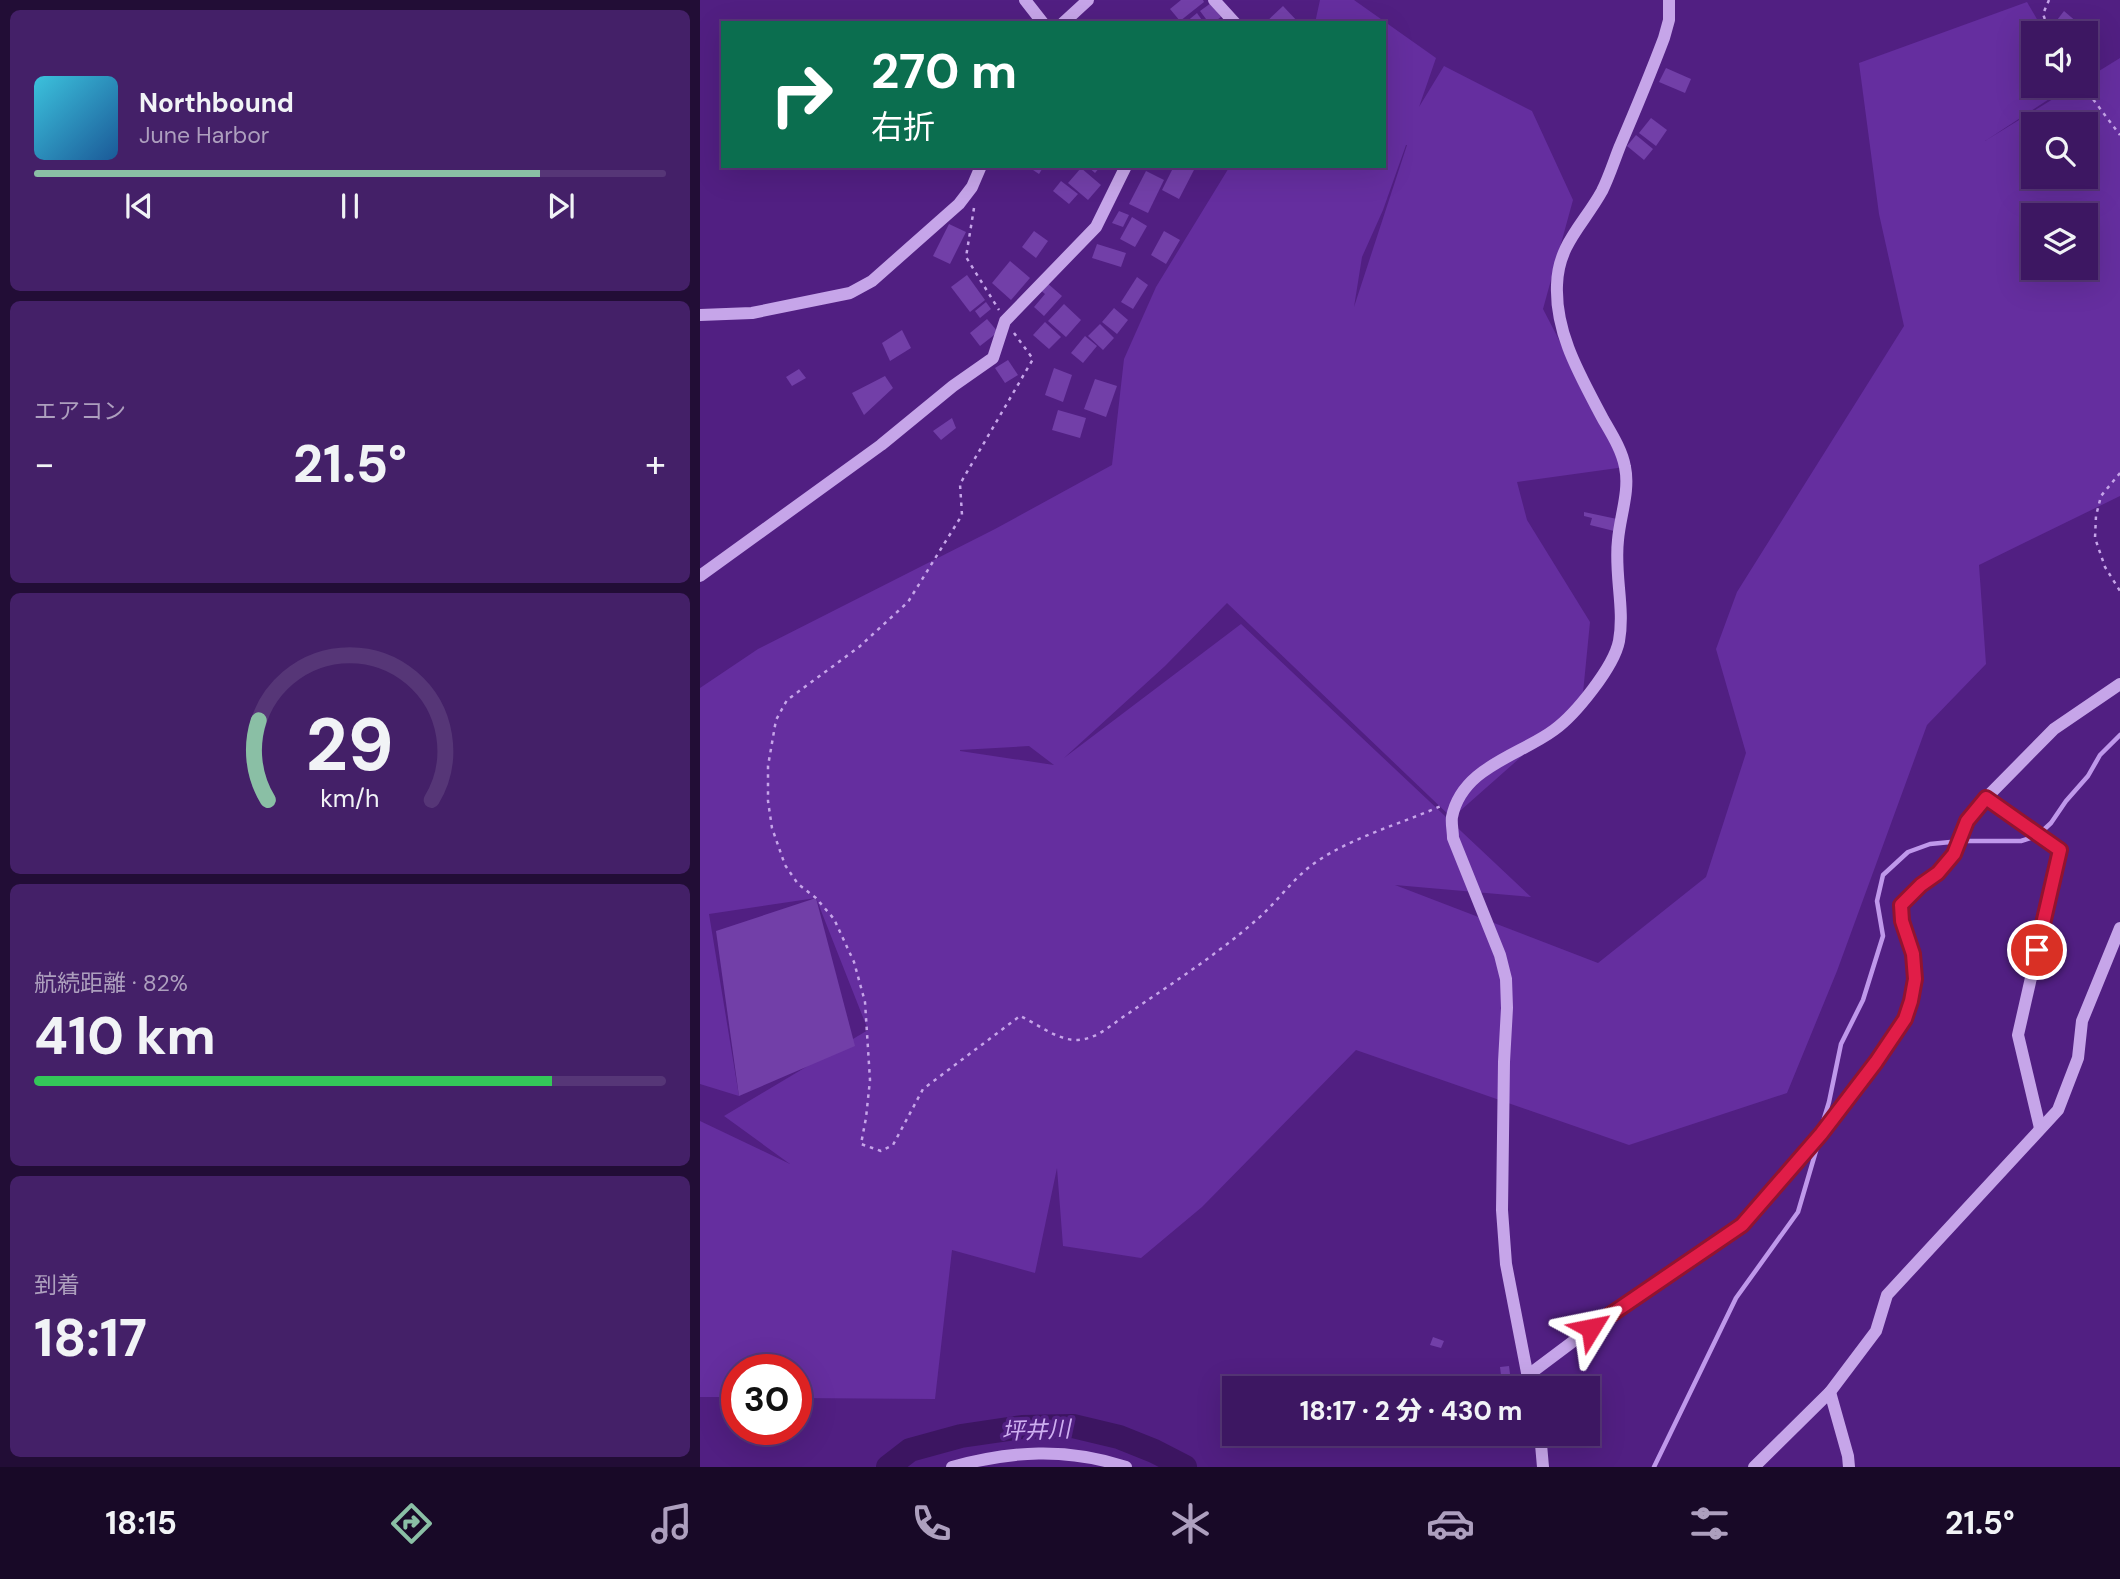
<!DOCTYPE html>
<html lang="ja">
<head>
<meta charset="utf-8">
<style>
	:root { --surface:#3d1762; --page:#442068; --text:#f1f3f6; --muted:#ad9fbe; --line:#563677; --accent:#8abfa5 }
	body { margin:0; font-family:"DM Sans","Noto Sans JP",sans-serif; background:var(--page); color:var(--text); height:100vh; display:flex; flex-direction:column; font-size:26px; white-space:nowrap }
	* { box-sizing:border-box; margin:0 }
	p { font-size:23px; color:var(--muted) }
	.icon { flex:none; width:38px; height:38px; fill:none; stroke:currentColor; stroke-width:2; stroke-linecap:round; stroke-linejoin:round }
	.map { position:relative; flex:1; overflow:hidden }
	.drawer { display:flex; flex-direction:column; gap:10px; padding:10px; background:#220d36; width:700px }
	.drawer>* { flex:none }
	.hud { position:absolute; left:21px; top:21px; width:665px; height:147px; border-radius:0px; box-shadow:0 7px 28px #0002,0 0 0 2px var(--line); background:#0b6e4f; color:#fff; overflow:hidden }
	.buttons { position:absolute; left:1321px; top:21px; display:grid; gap:14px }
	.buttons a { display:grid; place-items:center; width:77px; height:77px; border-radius:0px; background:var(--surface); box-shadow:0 7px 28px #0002,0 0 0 2px var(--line); font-size:35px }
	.speed { position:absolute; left:21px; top:1354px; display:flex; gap:14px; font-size:35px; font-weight:700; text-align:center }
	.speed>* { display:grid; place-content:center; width:91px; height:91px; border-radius:50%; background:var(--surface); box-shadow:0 7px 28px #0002,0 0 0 2px var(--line); line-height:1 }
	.speed .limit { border:10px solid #d22; background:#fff; color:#111 }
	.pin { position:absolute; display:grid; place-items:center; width:60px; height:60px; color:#fff; margin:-30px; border:4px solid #fff; border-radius:50%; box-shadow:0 2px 7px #0007 }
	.me { position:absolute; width:77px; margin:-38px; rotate:55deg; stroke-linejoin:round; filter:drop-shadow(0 0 5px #0008) }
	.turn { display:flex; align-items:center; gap:24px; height:147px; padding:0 35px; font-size:32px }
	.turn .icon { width:91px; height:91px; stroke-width:2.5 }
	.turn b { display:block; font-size:49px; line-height:60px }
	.big { font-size:52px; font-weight:800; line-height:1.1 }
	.drawer .tile { flex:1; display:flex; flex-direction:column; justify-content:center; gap:10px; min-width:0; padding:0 24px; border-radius:10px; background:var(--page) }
	.drawer .dial { align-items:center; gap:0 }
	.dial svg { height:182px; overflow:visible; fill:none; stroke:var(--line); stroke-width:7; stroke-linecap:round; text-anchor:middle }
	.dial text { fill:var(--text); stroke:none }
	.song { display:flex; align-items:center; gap:21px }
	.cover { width:84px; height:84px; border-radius:10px; background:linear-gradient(135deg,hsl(190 70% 55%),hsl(210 70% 35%)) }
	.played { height:7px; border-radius:4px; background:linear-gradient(90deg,var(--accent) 80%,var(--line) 80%) }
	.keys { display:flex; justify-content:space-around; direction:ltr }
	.heat { display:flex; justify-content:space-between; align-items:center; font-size:38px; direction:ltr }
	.charge { height:10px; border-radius:5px; background:linear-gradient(90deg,#34c759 82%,var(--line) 0) }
	.trip { position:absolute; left:522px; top:1376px; width:378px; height:70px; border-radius:0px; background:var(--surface); box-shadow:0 7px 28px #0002,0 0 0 2px var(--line); font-weight:800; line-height:70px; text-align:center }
	.menu { display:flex; height:112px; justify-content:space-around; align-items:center; background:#180927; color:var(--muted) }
	.menu .icon { width:49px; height:49px }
	.menu .selected { color:var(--accent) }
	.menu b { font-size:32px; color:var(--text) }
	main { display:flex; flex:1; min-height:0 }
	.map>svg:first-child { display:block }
	.green { fill:#652e9f; fill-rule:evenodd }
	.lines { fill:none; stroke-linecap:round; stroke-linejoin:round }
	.stream { stroke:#bf98eb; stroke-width:4.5 }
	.river { stroke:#3c1561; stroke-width:24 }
	.building { fill:#723fa8 }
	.path { stroke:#c6a5e9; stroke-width:2.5; stroke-dasharray:3.5 5; stroke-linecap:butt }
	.minor { stroke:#c6a5e9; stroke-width:12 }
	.route-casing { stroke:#92132f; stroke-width:18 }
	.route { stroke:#e11d48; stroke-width:12 }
	.labels { text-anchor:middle; stroke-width:7; stroke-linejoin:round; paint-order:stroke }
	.water-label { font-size:23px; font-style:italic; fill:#cfb0f1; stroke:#511f82 }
</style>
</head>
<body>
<main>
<section class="drawer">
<div class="tile">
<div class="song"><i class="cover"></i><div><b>Northbound</b><p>June Harbor</p></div></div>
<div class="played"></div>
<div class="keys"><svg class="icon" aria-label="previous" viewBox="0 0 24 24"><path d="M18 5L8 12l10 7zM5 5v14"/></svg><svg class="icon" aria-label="pause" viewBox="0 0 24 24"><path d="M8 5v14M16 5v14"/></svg><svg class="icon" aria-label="next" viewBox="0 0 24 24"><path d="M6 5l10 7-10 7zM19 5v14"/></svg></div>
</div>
<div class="tile"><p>エアコン</p>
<div class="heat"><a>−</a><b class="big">21.5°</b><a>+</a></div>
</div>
<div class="tile dial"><svg viewBox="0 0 100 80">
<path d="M14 69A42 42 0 1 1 86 69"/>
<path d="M14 69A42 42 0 0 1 10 34" stroke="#8abfa5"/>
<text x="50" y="56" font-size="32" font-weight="700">29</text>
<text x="50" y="72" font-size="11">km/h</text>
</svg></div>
<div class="tile"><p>航続距離 · 82%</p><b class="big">410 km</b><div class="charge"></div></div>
<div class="tile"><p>到着</p><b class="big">18:17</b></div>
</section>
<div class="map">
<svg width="1420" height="1467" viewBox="0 0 1420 1467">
	<rect width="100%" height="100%" fill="#511f82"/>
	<path class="green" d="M620 0H654L736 58 719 107 744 66 832 111 873 200 843 309 925 467 817 482 827 520 890 622 882 703 752 818 527 603 465 666 364 758 541 624 831 897 695 885 898 963 1006 877 1046 753 1016 649 1037 592 1204 326 1179 214 1159 63 1327 2 1345 33H1334V86H1369L1285 141 1374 86H1386V79L1420 58V496L1279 565 1286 664 1227 725 1137 971 1087 1093 929 1145 656 1050 502 1207 441 1258 363 1246 357 1168 335 1273 252 1250 235 1399 96 1398V1370H37V1397H0V1121L90 1164 24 1116 168 1030 116 898 9 914 39 1096 0 1084V688L58 649 295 529 412 465 424 359 456 287 530 166H684V23H615ZM1334 124H1386V177H1334ZM706 145H707L654 307 662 257 683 210ZM1334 215H1386V268H1334ZM329 746 354 765 260 751V750Z"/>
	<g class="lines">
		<g class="stream">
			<polyline points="1122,1125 1129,1102 1141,1044 1163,1000 1183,936 1177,901 1183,875 1208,852 1230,844 1261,841 1321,841 1337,836 1351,823 1366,801 1388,776 1400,755 1420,735"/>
			<polyline points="954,1467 1036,1298 1098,1212 1118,1144"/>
		</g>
		<polyline class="river" points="188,1467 210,1450 261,1436 322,1427 373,1426 419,1437 454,1451 485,1467"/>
	</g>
	<g class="building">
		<polygon points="481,0 503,0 504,2 480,21 470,9"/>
		<polygon points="511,3 521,17 513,23 509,23 500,11"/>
		<polygon points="583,6 599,23 565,23"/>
		<polygon points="1364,11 1378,23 1370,33 1366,33 1354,24"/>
		<polygon points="497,13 504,23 485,23"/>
		<polygon points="966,68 991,79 985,93 959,82"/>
		<polygon points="951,118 967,130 956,146 939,133"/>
		<polygon points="936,135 953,149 944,160 927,146"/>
		<polygon points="327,166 344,166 339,174"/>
		<polygon points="387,166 401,166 395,173"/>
		<polygon points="474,166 496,166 479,199 462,190"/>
		<polygon points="381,168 401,185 388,200 368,183"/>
		<polygon points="446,171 464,180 448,213 429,204"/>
		<polygon points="361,181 378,194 369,204 353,191"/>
		<polygon points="419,211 429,215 423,227 412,223"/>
		<polygon points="432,217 447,226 435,247 420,239"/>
		<polygon points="249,224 266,232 250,264 233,256"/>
		<polygon points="334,231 348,241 336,258 322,247"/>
		<polygon points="464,231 480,240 466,264 451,255"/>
		<polygon points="397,244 426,253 421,267 392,258"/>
		<polygon points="310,261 330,278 311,300 292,283"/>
		<polygon points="267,275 285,300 270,312 251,287"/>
		<polygon points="437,277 448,285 433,309 421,302"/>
		<polygon points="346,282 362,296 344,316 334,307 345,294 339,289"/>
		<polygon points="286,302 291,309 280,318 275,311"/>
		<polygon points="364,304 381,320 366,337 348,321"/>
		<polygon points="414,308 428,320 417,334 402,322"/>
		<polygon points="287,319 298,332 280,346 270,333"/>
		<polygon points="345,322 361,337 349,349 333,335"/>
		<polygon points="400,324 414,338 403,350 388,336"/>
		<polygon points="202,330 211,348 190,361 182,343"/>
		<polygon points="385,336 397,346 383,363 371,353"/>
		<polygon points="308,360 318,375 305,383 295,368"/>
		<polygon points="354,368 372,375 363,402 345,395"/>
		<polygon points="99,369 106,378 92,386 86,377"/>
		<polygon points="185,376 193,388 164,415 152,393"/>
		<polygon points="395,379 417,386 406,417 384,409"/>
		<polygon points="358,410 386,418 380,438 352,430"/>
		<polygon points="252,418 256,428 241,440 233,431"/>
		<polygon points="884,512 917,519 914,531 890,525 892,518 884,516"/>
		<polygon points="116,898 155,1046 39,1096 16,931"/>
		<polygon points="733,1337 744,1341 741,1348 730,1345"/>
		<polygon points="809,1366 810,1374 801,1375 800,1367"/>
	</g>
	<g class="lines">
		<g class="path">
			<polyline points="1349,0 1343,14 1350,33"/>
			<polyline points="1383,86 1420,135"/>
			<polyline points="274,208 266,257 299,310"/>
			<path d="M314 333 333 359 260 484 262 515 208 602 159 647 87 700 76 720 68 766V801L72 828 85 865 98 884 116 898 134 919 154 962 165 1002 170 1080 166 1118 161 1144 181 1151 193 1145 223 1089 320 1016C338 1024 358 1041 378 1040 398 1039 413 1023 429 1013 474 982 521 952 562 915 581 897 596 875 619 860 656 836 700 824 741 806"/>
			<polyline points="1420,473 1401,496 1396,516 1395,538 1405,567 1420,591"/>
		</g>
		<g class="minor">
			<polyline points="325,0 343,23"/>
			<polyline points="514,0 535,23"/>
			<polyline points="363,23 388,0"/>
			<polyline points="0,315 52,313 150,293 172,281 259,204 272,187 281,166"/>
			<polyline points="0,576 181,445 253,386 293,358 305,321 396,227 426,166"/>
			<polyline points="1286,798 1360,850 1318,1035 1340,1128"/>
			<polyline points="827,1376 891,1328 1042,1225 1121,1134 1176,1062 1205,1019 1211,1001 1215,979 1213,954 1202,921 1201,905 1221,885 1238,873 1254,854 1267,821 1286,798 1354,729 1420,684"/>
			<path d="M830 1388 806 1264 802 1210 804 1062 807 1008 806 979 800 955 753 838C753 831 751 823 752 817 762 767 819 756 854 730 875 715 914 667 919 641 925 608 914 574 918 540 920 516 930 491 925 467 922 450 911 433 903 419 881 377 855 334 857 285 858 244 884 224 902 191 909 177 914 161 920 146 935 111 950 75 964 38L969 20V0"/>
			<polyline points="1130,1392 1148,1456 1149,1467"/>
			<polyline points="840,1433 843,1467"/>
			<path d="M252 1467C311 1451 366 1447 426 1467"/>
			<polyline points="1054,1467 1130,1392 1176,1331 1187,1295 1358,1110 1378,1058 1382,1021 1420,928"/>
		</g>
	</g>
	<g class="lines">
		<g class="route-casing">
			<polyline id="route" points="891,1328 1042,1225 1121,1134 1176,1062 1205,1019 1211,1001 1215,979 1213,954 1202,921 1201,905 1221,885 1238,873 1254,854 1267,821 1286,798 1360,850 1337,950"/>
		</g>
		<use href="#route" class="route"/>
	</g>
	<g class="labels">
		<g class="water-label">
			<text transform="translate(336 1430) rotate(-2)" y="8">坪井川</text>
		</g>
	</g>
</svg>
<div class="buttons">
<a><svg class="icon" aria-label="sound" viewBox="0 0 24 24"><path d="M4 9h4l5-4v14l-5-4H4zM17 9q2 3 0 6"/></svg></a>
<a><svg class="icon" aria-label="search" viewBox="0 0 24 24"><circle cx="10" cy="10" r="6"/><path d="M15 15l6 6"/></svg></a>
<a><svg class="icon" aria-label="layers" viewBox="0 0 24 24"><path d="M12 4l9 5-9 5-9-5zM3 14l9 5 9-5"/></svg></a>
</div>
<div class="speed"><div class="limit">30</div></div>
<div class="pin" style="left:1337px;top:950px;background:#d93025"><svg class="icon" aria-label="arrive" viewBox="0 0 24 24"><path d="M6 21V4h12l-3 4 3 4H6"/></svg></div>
<svg class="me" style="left:891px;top:1328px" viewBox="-20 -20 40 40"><path d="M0-17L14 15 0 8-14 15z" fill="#e11d48" stroke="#fff" stroke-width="4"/></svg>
<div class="trip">18:17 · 2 分 · 430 m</div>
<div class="hud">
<div class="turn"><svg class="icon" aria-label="right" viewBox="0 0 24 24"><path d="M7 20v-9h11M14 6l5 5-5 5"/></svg><div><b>270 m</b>右折</div></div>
</div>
</div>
</main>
<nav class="menu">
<b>18:15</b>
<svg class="icon selected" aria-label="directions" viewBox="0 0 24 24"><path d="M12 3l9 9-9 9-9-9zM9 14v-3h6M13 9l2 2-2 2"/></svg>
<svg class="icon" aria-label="music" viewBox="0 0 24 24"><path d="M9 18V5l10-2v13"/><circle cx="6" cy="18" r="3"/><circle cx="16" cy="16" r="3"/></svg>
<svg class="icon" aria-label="phone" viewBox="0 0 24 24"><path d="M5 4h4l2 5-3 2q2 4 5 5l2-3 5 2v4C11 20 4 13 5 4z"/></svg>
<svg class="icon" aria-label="climate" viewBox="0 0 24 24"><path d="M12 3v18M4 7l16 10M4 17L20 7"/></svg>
<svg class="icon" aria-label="car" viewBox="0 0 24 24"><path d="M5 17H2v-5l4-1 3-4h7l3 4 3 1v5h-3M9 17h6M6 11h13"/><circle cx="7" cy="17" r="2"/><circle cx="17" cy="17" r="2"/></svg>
<svg class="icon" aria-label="filters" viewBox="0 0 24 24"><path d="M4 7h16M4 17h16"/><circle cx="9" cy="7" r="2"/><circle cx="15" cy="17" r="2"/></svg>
<b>21.5°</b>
</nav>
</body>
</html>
